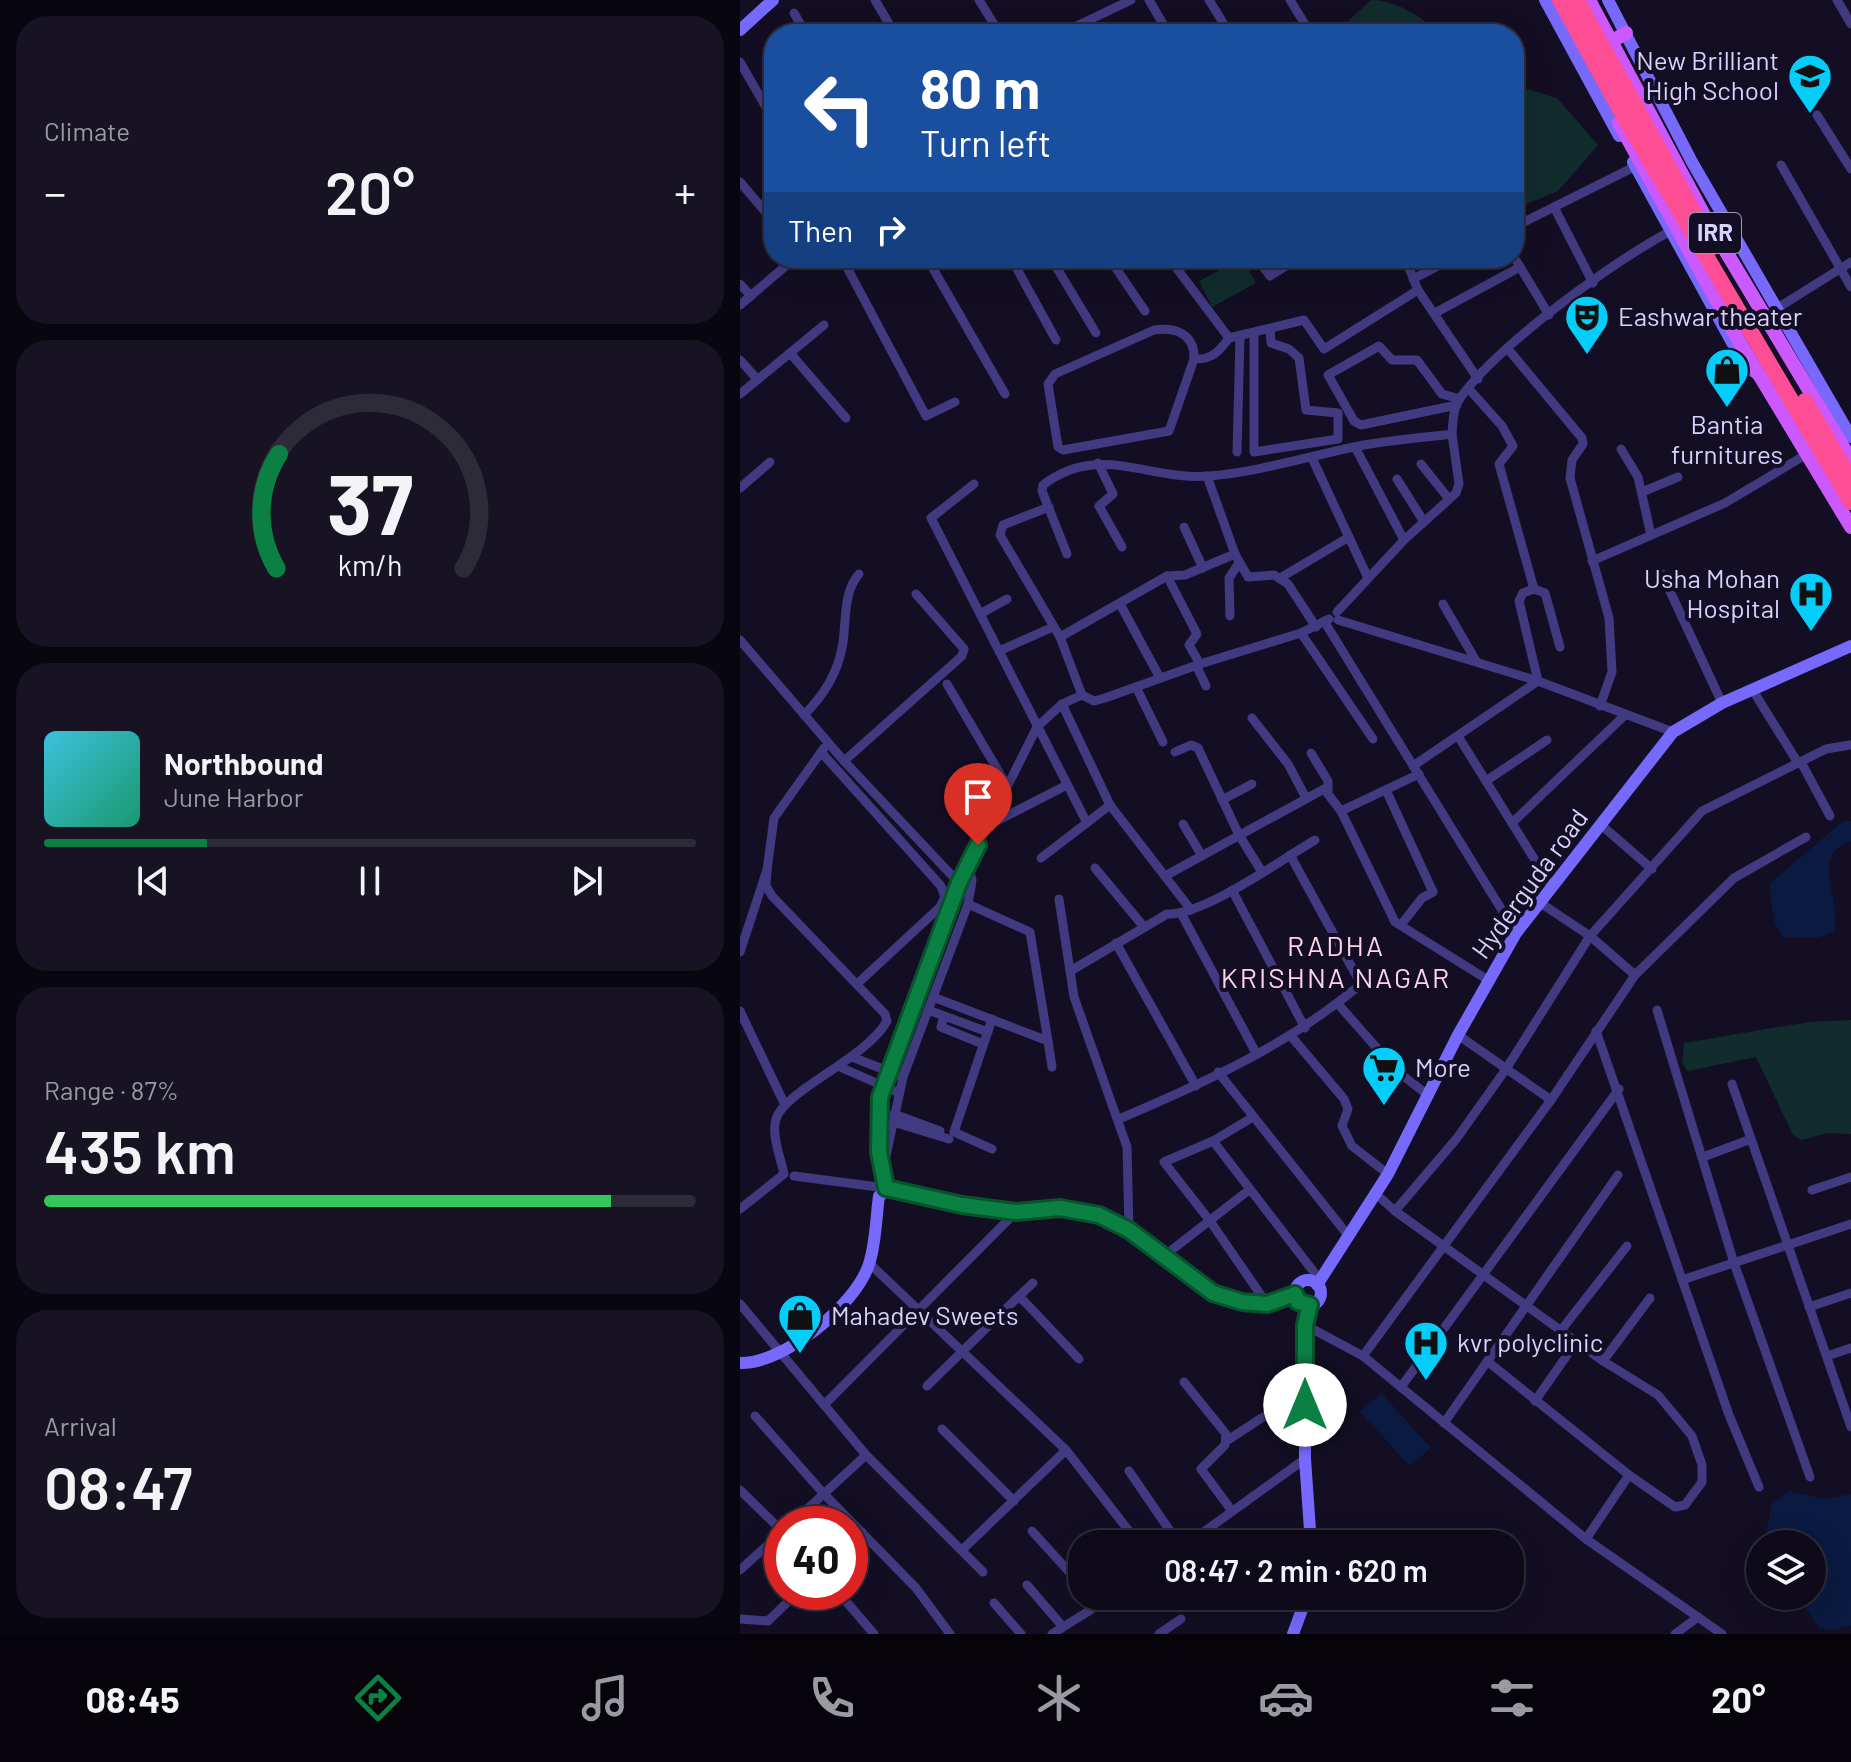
<!DOCTYPE html>
<html lang="en">
<head>
<meta charset="utf-8">
<style>
	:root { --surface:#0e0a1a; --page:#171323; --text:#f1f3f6; --muted:#9b9aa2; --line:#2e2b39; --accent:#0b8043 }
	body { margin:0; font-family:Barlow,sans-serif; background:var(--page); color:var(--text); height:100vh; display:flex; flex-direction:column; font-size:30px; white-space:nowrap }
	* { box-sizing:border-box; margin:0 }
	p { font-size:26px; color:var(--muted) }
	.icon { flex:none; width:44px; height:44px; fill:none; stroke:currentColor; stroke-width:2; stroke-linecap:round; stroke-linejoin:round }
	.map { position:relative; flex:1; overflow:hidden }
	.panel { display:flex; flex-direction:column; gap:16px; padding:16px; background:#08060e; width:740px }
	.panel>* { flex:none }
	.hud { position:absolute; left:24px; top:24px; width:760px; height:244px; border-radius:32px; box-shadow:0 8px 32px #0002,0 0 0 2px var(--line); background:#1a4fa0; color:#fff; overflow:hidden }
	.buttons { position:absolute; left:1006px; top:1530px; display:grid; gap:16px }
	.buttons a { display:grid; place-items:center; width:80px; height:80px; border-radius:50%; background:var(--surface); box-shadow:0 8px 32px #0002,0 0 0 2px var(--line); font-size:40px }
	.speed { position:absolute; left:24px; top:1506px; display:flex; gap:16px; font-size:40px; font-weight:700; text-align:center }
	.speed>* { display:grid; place-content:center; width:104px; height:104px; border-radius:50%; background:var(--surface); box-shadow:0 8px 32px #0002,0 0 0 2px var(--line); line-height:1 }
	.speed .limit { border:12px solid #d22; background:#fff; color:#111 }
	.pin { position:absolute; display:grid; place-items:center; width:68px; height:68px; color:#fff; margin:-82px -34px; border-radius:50% 50% 50% 0; rotate:-45deg; box-shadow:0 0 8px #0007 }
	.pin .icon { rotate:45deg }
	.me { position:absolute; width:88px; margin:-44px; rotate:0deg; stroke-linejoin:round; filter:drop-shadow(0 0 6px #0008) }
	.turn { display:flex; align-items:center; gap:28px; height:168px; padding:0 24px; font-size:36px }
	.turn .icon { width:104px; height:104px; stroke-width:2.5 }
	.turn b { display:block; font-size:56px; line-height:68px }
	.then { display:flex; align-items:center; height:76px; padding:0 24px; background:#0003; gap:16px; font-size:30px }
	.big { font-size:60px; font-weight:600; line-height:1.1 }
	.panel .card { flex:1; display:flex; flex-direction:column; justify-content:center; gap:12px; min-width:0; padding:0 28px; border-radius:32px; background:var(--page) }
	.panel .dial { align-items:center; gap:0 }
	.dial svg { height:208px; overflow:visible; fill:none; stroke:var(--line); stroke-width:7; stroke-linecap:round; text-anchor:middle }
	.dial text { fill:var(--text); stroke:none }
	.song { display:flex; align-items:center; gap:24px }
	.cover { width:96px; height:96px; border-radius:12px; background:linear-gradient(135deg,hsl(190 70% 55%),hsl(160 70% 35%)) }
	.played { height:8px; border-radius:4px; background:linear-gradient(90deg,var(--accent) 25%,var(--line) 25%) }
	.keys { display:flex; justify-content:space-around; direction:ltr }
	.heat { display:flex; justify-content:space-between; align-items:center; font-size:44px; direction:ltr }
	.charge { height:12px; border-radius:6px; background:linear-gradient(90deg,#34c759 87%,var(--line) 0) }
	.trip { position:absolute; left:328px; top:1530px; width:456px; height:80px; border-radius:32px; background:var(--surface); box-shadow:0 8px 32px #0002,0 0 0 2px var(--line); font-weight:600; line-height:80px; text-align:center }
	.tabs { display:flex; height:128px; justify-content:space-around; align-items:center; background:#06040a; color:var(--muted) }
	.tabs .icon { width:56px; height:56px }
	.tabs .active { color:var(--accent) }
	.tabs b { font-size:36px; color:var(--text) }
	main { display:flex; flex:1; min-height:0 }
	.map>svg:first-child { display:block }
	.green { fill:#112c2d }
	.water { fill:#0a1a40 }
	.lines { fill:none; stroke-linecap:round; stroke-linejoin:round }
	.street { stroke:#423a81; stroke-width:9 }
	.secondary { stroke:#7869fd; stroke-width:12 }
	.primary { stroke:#cc59fd; stroke-width:14 }
	.highway-bridge { stroke:#fd4d94; stroke-width:16 }
	.route-casing { stroke:#07532c; stroke-width:20 }
	.route { stroke:#0b8043; stroke-width:14 }
	.labels { text-anchor:middle; stroke-width:8; stroke-linejoin:round; paint-order:stroke }
	.shield { fill:#130e23; stroke:#9e96bc; stroke-width:2 }
	.shield-label { font-size:24px; font-weight:bold; fill:#d9d1fe }
	.poi-label { font-size:26px; fill:#d9d1fe; stroke:#130e23; text-anchor:start }
	.street-label { font-size:26px; fill:#d9d1fe; stroke:#130e23 }
	.neighbourhood-label { font-size:28px; letter-spacing:2px; fill:#fed3eb; stroke:#130e23 }
</style>
</head>
<body>
<main>
<section class="panel">
<div class="card"><p>Climate</p>
<div class="heat"><a>−</a><b class="big">20°</b><a>+</a></div>
</div>
<div class="card dial"><svg viewBox="0 0 100 80">
<path d="M14 69A42 42 0 1 1 86 69"/>
<path d="M14 69A42 42 0 0 1 15 25" stroke="#0b8043"/>
<text x="50" y="56" font-size="32" font-weight="700">37</text>
<text x="50" y="72" font-size="11">km/h</text>
</svg></div>
<div class="card">
<div class="song"><i class="cover"></i><div><b>Northbound</b><p>June Harbor</p></div></div>
<div class="played"></div>
<div class="keys"><svg class="icon" aria-label="previous" viewBox="0 0 24 24"><path d="M18 5L8 12l10 7zM5 5v14"/></svg><svg class="icon" aria-label="pause" viewBox="0 0 24 24"><path d="M8 5v14M16 5v14"/></svg><svg class="icon" aria-label="next" viewBox="0 0 24 24"><path d="M6 5l10 7-10 7zM19 5v14"/></svg></div>
</div>
<div class="card"><p>Range · 87%</p><b class="big">435 km</b><div class="charge"></div></div>
<div class="card"><p>Arrival</p><b class="big">08:47</b></div>
</section>
<div class="map">
<svg width="1111" height="1634" viewBox="0 0 1111 1634">
	<rect width="100%" height="100%" fill="#130e23"/>
	<g class="green">
		<path d="M631 0C656 0 682 17 700 34H594Z"/>
		<polygon points="774,85 817,98 858,145 818,191 774,209"/>
		<polygon points="502,258 516,283 472,307 459,281"/>
		<polygon points="1111,1020 1111,1134 1087,1133 1062,1140 1053,1135 1016,1057 947,1071 942,1062 944,1043 1069,1022"/>
	</g>
	<g class="water">
		<path d="M1103 821H1111V841C1067 857 1104 902 1094 932L1076 938H1043L1034 921 1029 884Z"/>
		<polygon points="641,1393 691,1448 670,1466 620,1412"/>
		<polygon points="1049,1491 1084,1499 1111,1494 1111,1626 1092,1630 1079,1628 1057,1596 1072,1596 1072,1544 1029,1544 1025,1538 1032,1504"/>
	</g>
	<g class="lines">
		<g class="street">
			<polyline points="135,0 155,34"/>
			<polyline points="239,0 260,34"/>
			<polyline points="409,0 429,34"/>
			<polyline points="469,0 490,34"/>
			<polyline points="550,0 571,34"/>
			<polyline points="1097,0 1111,24"/>
			<polyline points="54,13 66,34"/>
			<polyline points="320,34 391,0"/>
			<polyline points="0,62 34,121"/>
			<polyline points="1077,115 1111,169"/>
			<polyline points="1041,165 1111,287"/>
			<polyline points="0,182 34,222"/>
			<polyline points="814,207 853,283"/>
			<polyline points="774,227 900,164"/>
			<polyline points="774,257 809,315"/>
			<polyline points="102,258 186,416 215,402"/>
			<polyline points="187,258 265,394"/>
			<polyline points="271,258 316,340"/>
			<polyline points="327,258 315,265 356,333"/>
			<polyline points="369,258 405,311"/>
			<polyline points="429,258 489,338 564,320 584,349 678,290"/>
			<polyline points="517,258 530,276 559,258"/>
			<polyline points="665,258 678,290 738,379"/>
			<polyline points="673,279 713,258"/>
			<polyline points="0,284 11,296"/>
			<polyline points="0,305 55,258"/>
			<polyline points="1036,309 1111,262"/>
			<polyline points="695,313 780,267"/>
			<polyline points="514,333 514,452 598,439 598,413 566,410 559,358 549,349 531,343 530,329"/>
			<polyline points="768,349 842,438 843,444 832,460 830,478 869,618 872,672 860,706"/>
			<polyline points="50,353 84,325"/>
			<path d="M454 359 429 431 323 450 318 447 308 384 315 374 414 330C436 327 455 334 454 359 471 360 479 352 489 338"/>
			<polyline points="0,360 17,379"/>
			<polyline points="0,394 50,353 106,418"/>
			<polyline points="717,405 621,425 614,421 588,375 639,346 652,360 677,360 702,394 720,399"/>
			<polyline points="615,447 664,540"/>
			<polyline points="881,449 898,477 911,535"/>
			<polyline points="497,452 500,337"/>
			<polyline points="572,458 628,578"/>
			<polyline points="358,463 373,494 359,506 382,547"/>
			<polyline points="681,464 709,499"/>
			<polyline points="657,479 684,522"/>
			<polyline points="234,484 191,518 347,823"/>
			<polyline points="0,488 30,462"/>
			<polyline points="902,492 938,477"/>
			<polyline points="309,507 263,525 260,535 320,637 342,695"/>
			<polyline points="444,527 463,568"/>
			<path d="M327 554 302 491 303 485C359 442 409 481 469 476 518 472 566 457 614 447 646 440 680 438 712 434 713 422 713 408 720 398 761 342 874 261 936 228"/>
			<polyline points="495,554 508,577 534,575 548,584 576,627"/>
			<polyline points="852,561 985,503 1067,454"/>
			<polyline points="922,574 982,703"/>
			<polyline points="427,576 457,634 449,645 460,664"/>
			<polyline points="540,578 609,537"/>
			<polyline points="794,589 805,593 820,647"/>
			<polyline points="380,604 420,678"/>
			<polyline points="703,604 736,661"/>
			<polyline points="597,612 664,540 716,493 719,484 712,434"/>
			<polyline points="240,614 267,599"/>
			<polyline points="490,616 489,578 499,563"/>
			<polyline points="598,620 798,681 933,732"/>
			<polyline points="584,621 776,933"/>
			<polyline points="561,633 633,739"/>
			<polyline points="320,637 427,576 445,575 495,554 467,476"/>
			<polyline points="0,640 104,761 219,883 231,887"/>
			<polyline points="259,651 313,627"/>
			<polyline points="456,665 466,686"/>
			<polyline points="207,684 266,784"/>
			<polyline points="396,687 423,742"/>
			<polyline points="1012,689 1058,763"/>
			<polyline points="322,704 370,805 451,910"/>
			<path d="M64 715C83 696 97 675 102 648 107 624 102 593 119 574"/>
			<polyline points="512,718 548,764 566,798"/>
			<polyline points="718,736 811,886"/>
			<polyline points="81,752 201,886 205,897 200,907 117,984"/>
			<polyline points="435,752 451,745 458,748 499,835 522,872"/>
			<polyline points="571,753 588,781 588,791"/>
			<polyline points="104,761 222,656 224,649 176,594"/>
			<polyline points="1061,762 1090,816"/>
			<polyline points="673,766 798,681 779,601 783,593 794,589 759,464 773,446 762,426 729,389"/>
			<polyline points="746,781 807,740"/>
			<polyline points="646,790 693,892 682,898 661,925"/>
			<polyline points="482,800 512,784"/>
			<polyline points="601,811 679,774"/>
			<polyline points="772,823 885,715"/>
			<polyline points="443,824 462,856"/>
			<polyline points="860,824 912,869"/>
			<polyline points="247,826 327,785"/>
			<polyline points="301,858 370,805"/>
			<polyline points="355,868 404,927"/>
			<polyline points="425,876 584,789 601,811 655,922 748,980"/>
			<polyline points="492,890 565,1028"/>
			<polyline points="319,899 334,997 387,1147 389,1230"/>
			<polyline points="799,902 850,936 895,975"/>
			<polyline points="442,915 516,1053"/>
			<polyline points="376,943 456,1086"/>
			<polyline points="0,952 27,870 34,818 84,748"/>
			<path d="M332 970 427 914C463 916 541 860 575 840"/>
			<polyline points="193,997 308,1041 290,932 228,904"/>
			<polyline points="598,1004 657,1071 689,1096"/>
			<polyline points="188,1010 248,1032"/>
			<polyline points="917,1010 994,1263 1070,1477"/>
			<polyline points="0,1011 45,1105"/>
			<polyline points="204,1016 201,1027 243,1044"/>
			<polyline points="252,1019 214,1132 252,1149"/>
			<polyline points="856,1031 989,1415 1019,1487"/>
			<polyline points="718,1035 811,1100"/>
			<polyline points="551,1036 604,1099 608,1109 602,1126 612,1146 648,1174"/>
			<polyline points="308,1041 312,1067"/>
			<polyline points="112,1057 163,1077"/>
			<polyline points="100,1067 159,1093"/>
			<polyline points="478,1072 607,1234"/>
			<polyline points="992,1084 1111,1427"/>
			<polyline points="154,1114 200,1131"/>
			<polyline points="513,1117 473,1141 424,1162 470,1221 527,1304"/>
			<path d="M379 1119C464 1083 550 1044 621 984L550 855"/>
			<polyline points="153,1122 209,1139"/>
			<polyline points="473,1141 580,1280"/>
			<polyline points="963,1157 1011,1139"/>
			<polyline points="144,1165 163,1077 228,904 232,880 228,865"/>
			<polyline points="54,1176 146,1188 139,1152 140,1097 219,883 297,727 322,704 342,695 354,701 365,698 460,664 561,633 589,619"/>
			<polyline points="1072,1190 1111,1177"/>
			<polyline points="636,1194 655,1211 863,1361 918,1395 952,1436 962,1465 962,1482 945,1505 935,1507 889,1475 747,1361"/>
			<path d="M0 1209 44 1174C41 1159 31 1135 36 1119 44 1091 127 1058 147 1021L145 1014 32 896 26 886 27 870"/>
			<polyline points="655,1211 717,1138 766,1069 850,936 962,811 1086,749 1110,745"/>
			<polyline points="424,1256 509,1190"/>
			<polyline points="130,1264 326,1450 399,1544"/>
			<polyline points="942,1280 1111,1224"/>
			<polyline points="277,1298 293,1283"/>
			<polyline points="0,1304 126,1455 243,1572"/>
			<polyline points="1069,1307 1111,1293"/>
			<polyline points="565,1325 623,1356 846,1539 982,1634"/>
			<polyline points="822,1329 887,1246"/>
			<polyline points="623,1356 811,1100 895,975 994,878 1066,837"/>
			<polyline points="1087,1356 1111,1348"/>
			<polyline points="863,1361 910,1298"/>
			<polyline points="444,1382 486,1434 485,1445 461,1469 492,1511"/>
			<polyline points="187,1386 277,1298 283,1300 339,1359"/>
			<polyline points="661,1387 879,1089"/>
			<polyline points="795,1401 837,1341"/>
			<polyline points="84,1405 276,1212"/>
			<polyline points="15,1416 84,1494 176,1588 210,1634"/>
			<polyline points="704,1423 878,1175"/>
			<polyline points="202,1429 274,1501"/>
			<polyline points="488,1440 523,1417"/>
			<polyline points="389,1471 439,1544"/>
			<polyline points="0,1490 42,1531"/>
			<polyline points="51,1524 126,1455"/>
			<polyline points="292,1531 342,1586"/>
			<polyline points="846,1539 889,1475"/>
			<polyline points="110,1543 122,1532"/>
			<polyline points="447,1544 565,1459"/>
			<polyline points="553,1544 570,1533"/>
			<polyline points="222,1550 326,1450"/>
			<polyline points="0,1570 42,1532"/>
			<polyline points="287,1585 323,1627"/>
			<polyline points="98,1592 134,1634"/>
			<polyline points="350,1596 361,1606 373,1596"/>
			<polyline points="254,1603 281,1634"/>
			<polyline points="0,1619 28,1621 58,1592"/>
			<polyline points="312,1634 352,1609"/>
			<polyline points="419,1634 441,1619"/>
			<polyline points="935,1634 958,1617"/>
		</g>
		<g class="secondary">
			<polyline points="805,0 879,136"/>
			<polyline points="868,0 952,162 1111,437"/>
			<polyline points="0,30 33,0"/>
			<polyline points="893,162 1005,366 1019,375"/>
			<circle cx="568" cy="1293" r="13"/>
			<polyline points="577,1285 648,1174 718,1035 776,933 933,732 982,703 1111,646"/>
			<polyline points="570,1305 565,1325 565,1459 571,1544"/>
			<path d="M0 1363C44 1364 116 1305 129 1264 136 1243 136 1217 139 1196L153 1187C192 1198 231 1208 272 1212 301 1215 327 1207 357 1215 436 1237 454 1330 555 1294"/>
			<polyline points="553,1634 567,1596"/>
		</g>
		<g class="primary">
			<polyline points="849,0 964,215 1111,460"/>
			<polyline points="872,41 886,33"/>
			<polyline points="879,123 1000,343 1111,527"/>
		</g>
		<g class="highway-bridge">
			<polyline points="820,0 883,115 1111,502"/>
			<polyline points="837,0 973,247"/>
			<polyline points="1065,401 1111,480"/>
		</g>
	</g>
	<g class="lines">
		<g class="route-casing">
			<polyline id="route" points="238,845 219,883 140,1097 139,1152 146,1188 222,1205 276,1212 320,1208 359,1215 389,1230 473,1293 502,1302 527,1304 555,1294 558,1302 570,1305 565,1325 565,1405"/>
		</g>
		<use href="#route" class="route"/>
	</g>
	<defs>
		<g id="university-pin" transform="scale(2.3)"><path d="M0 17L-7.5 6A9.5 9.5 0 1 1 7.5 6Z" fill="#03cdf8" stroke="#130e23"/><path d="M0-5L7-2L0 1L-7-2ZM-4 1L0 2.5L4 1V4Q0 6-4 4Z" fill="#111"/></g>
		<g id="theatre-pin" transform="scale(2.3)"><path d="M0 17L-7.5 6A9.5 9.5 0 1 1 7.5 6Z" fill="#03cdf8" stroke="#130e23"/><path d="M-5-5.5Q0-4 5-5.5V0Q5 5 0 6Q-5 5-5 0ZM-3.3-2.5H-1v1.5H-3.3ZM1-2.5H3.3v1.5H1ZM-2.8 1Q0 5.5 2.8 1Z" fill="#111"/></g>
		<g id="shop-pin" transform="scale(2.3)"><path d="M0 17L-7.5 6A9.5 9.5 0 1 1 7.5 6Z" fill="#03cdf8" stroke="#130e23"/><path d="M-5-2.5h2.3a2.7 3.5 0 0 1 5.4 0H5L5.5 6h-11ZM-1.5-2.5h3a1.5 2.3 0 0 0-3 0Z" fill="#111"/></g>
		<g id="hospital-pin" transform="scale(2.3)"><path d="M0 17L-7.5 6A9.5 9.5 0 1 1 7.5 6Z" fill="#03cdf8" stroke="#130e23"/><path d="M-5-5h3v3.5h4V-5h3V5h-3V1.5h-4V5h-3Z" fill="#111"/></g>
		<g id="supermarket-pin" transform="scale(2.3)"><path d="M0 17L-7.5 6A9.5 9.5 0 1 1 7.5 6Z" fill="#03cdf8" stroke="#130e23"/><path d="M-6-5.5h2.5l.6 2H6L4.5 2H-2.5L-4.4-4H-6ZM-1.5 3.2a1.3 1.3 0 1 0 .1 0ZM3 3.2a1.3 1.3 0 1 0 .1 0Z" fill="#111"/></g>
	</defs>
	<g fill-rule="evenodd">
		<use href="#university-pin" x="1070" y="76"/>
		<use href="#theatre-pin" x="847" y="317"/>
		<use href="#shop-pin" x="987" y="370"/>
		<use href="#hospital-pin" x="1071" y="594"/>
		<use href="#supermarket-pin" x="644" y="1068"/>
		<use href="#shop-pin" x="60" y="1316"/>
		<use href="#hospital-pin" x="686" y="1343"/>
	</g>
	<g class="labels">
		<rect class="shield" x="949" y="213" width="52" height="40" rx="6"/>
		<g class="shield-label">
			<text x="975" y="241">IRR</text>
		</g>
		<g class="poi-label">
			<text x="1039" y="70" text-anchor="end">New Brilliant<tspan x="1039" dy="30">High School</tspan></text>
			<text x="878" y="326">Eashwar theater</text>
			<text x="987" y="434" text-anchor="middle">Bantia<tspan x="987" dy="30">furnitures</tspan></text>
			<text x="1040" y="588" text-anchor="end">Usha Mohan<tspan x="1040" dy="30">Hospital</tspan></text>
			<text x="675" y="1077">More</text>
			<text x="91" y="1325">Mahadev Sweets</text>
			<text x="717" y="1352">kvr polyclinic</text>
		</g>
		<g class="street-label">
			<text transform="translate(790 884) rotate(-54)" y="9">Hyderguda road</text>
		</g>
		<g class="neighbourhood-label">
			<text x="596" y="956">RADHA<tspan x="596" dy="32">KRISHNA NAGAR</tspan></text>
		</g>
	</g>
</svg>
<div class="buttons">
<a><svg class="icon" aria-label="layers" viewBox="0 0 24 24"><path d="M12 4l9 5-9 5-9-5zM3 14l9 5 9-5"/></svg></a>
</div>
<div class="speed"><div class="limit">40</div></div>
<div class="pin" style="left:238px;top:845px;background:#d93025"><svg class="icon" aria-label="arrive" viewBox="0 0 24 24"><path d="M6 21V4h12l-3 4 3 4H6"/></svg></div>
<svg class="me" style="left:565px;top:1405px" viewBox="-20 -20 40 40"><circle r="19" fill="#fff"/><path d="M0-13L10 11 0 6-10 11z" fill="#0b8043"/></svg>
<div class="trip">08:47 · 2 min · 620 m</div>
<div class="hud">
<div class="turn"><svg class="icon" aria-label="left" viewBox="0 0 24 24"><path d="M17 20v-9H6M10 6l-5 5 5 5"/></svg><div><b>80 m</b>Turn left</div></div>
<div class="then">Then<svg class="icon" aria-label="right" viewBox="0 0 24 24"><path d="M7 20v-9h11M14 6l5 5-5 5"/></svg></div>
</div>
</div>
</main>
<nav class="tabs">
<b>08:45</b>
<svg class="icon active" aria-label="directions" viewBox="0 0 24 24"><path d="M12 3l9 9-9 9-9-9zM9 14v-3h6M13 9l2 2-2 2"/></svg>
<svg class="icon" aria-label="music" viewBox="0 0 24 24"><path d="M9 18V5l10-2v13"/><circle cx="6" cy="18" r="3"/><circle cx="16" cy="16" r="3"/></svg>
<svg class="icon" aria-label="phone" viewBox="0 0 24 24"><path d="M5 4h4l2 5-3 2q2 4 5 5l2-3 5 2v4C11 20 4 13 5 4z"/></svg>
<svg class="icon" aria-label="climate" viewBox="0 0 24 24"><path d="M12 3v18M4 7l16 10M4 17L20 7"/></svg>
<svg class="icon" aria-label="car" viewBox="0 0 24 24"><path d="M5 17H2v-5l4-1 3-4h7l3 4 3 1v5h-3M9 17h6M6 11h13"/><circle cx="7" cy="17" r="2"/><circle cx="17" cy="17" r="2"/></svg>
<svg class="icon" aria-label="filters" viewBox="0 0 24 24"><path d="M4 7h16M4 17h16"/><circle cx="9" cy="7" r="2"/><circle cx="15" cy="17" r="2"/></svg>
<b>20°</b>
</nav>
</body>
</html>
